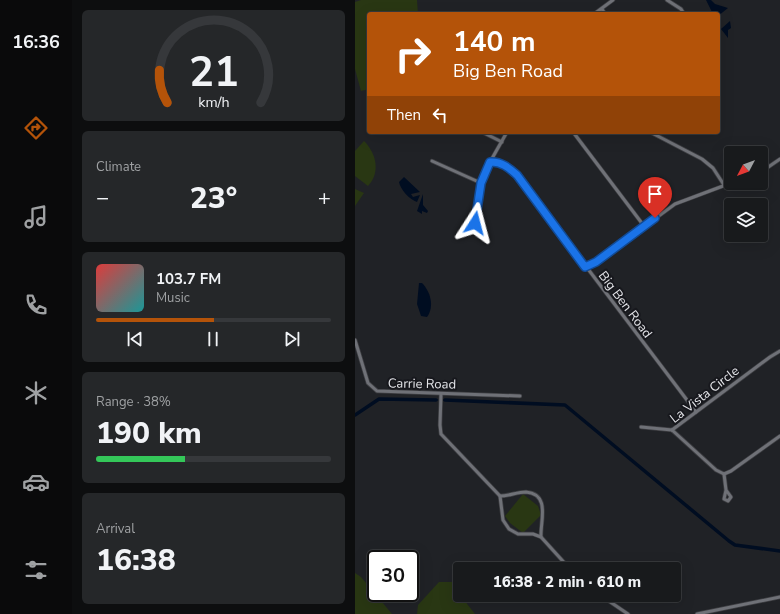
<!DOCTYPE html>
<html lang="en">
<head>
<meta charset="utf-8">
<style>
	:root { --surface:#181a1c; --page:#252729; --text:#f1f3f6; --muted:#9fa1a3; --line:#36383b; --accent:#b45309 }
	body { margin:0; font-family:"Nunito Sans",sans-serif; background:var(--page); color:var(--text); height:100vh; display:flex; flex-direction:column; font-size:15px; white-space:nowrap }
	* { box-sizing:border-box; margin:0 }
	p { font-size:13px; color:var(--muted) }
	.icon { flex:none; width:22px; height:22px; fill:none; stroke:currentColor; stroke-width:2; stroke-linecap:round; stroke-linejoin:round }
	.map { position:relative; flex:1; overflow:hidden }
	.details { display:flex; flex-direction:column; gap:10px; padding:10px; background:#0d0e0f; width:283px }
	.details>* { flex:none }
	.guide { position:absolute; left:12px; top:12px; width:353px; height:122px; border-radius:4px; box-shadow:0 4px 16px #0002,0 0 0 1px var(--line); background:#b45309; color:#fff; overflow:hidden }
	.needle { width:26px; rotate:229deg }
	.tools { position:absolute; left:369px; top:146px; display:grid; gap:8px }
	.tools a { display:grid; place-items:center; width:44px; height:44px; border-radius:4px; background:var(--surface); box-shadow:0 4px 16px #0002,0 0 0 1px var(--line); font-size:20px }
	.speed { position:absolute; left:12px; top:550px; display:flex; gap:8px; font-size:20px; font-weight:700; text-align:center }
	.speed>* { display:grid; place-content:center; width:52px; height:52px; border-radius:50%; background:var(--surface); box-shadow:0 4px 16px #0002,0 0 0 1px var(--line); line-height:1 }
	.speed .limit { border:2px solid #111; border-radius:6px; background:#fff; color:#111 }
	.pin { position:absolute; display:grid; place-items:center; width:34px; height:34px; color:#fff; margin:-41px -17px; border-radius:50% 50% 50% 0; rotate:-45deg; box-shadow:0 0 4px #0007 }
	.pin .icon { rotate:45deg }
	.me { position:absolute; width:44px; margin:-22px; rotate:9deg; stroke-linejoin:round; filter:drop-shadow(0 0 3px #0008) }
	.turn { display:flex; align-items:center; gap:14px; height:84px; padding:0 20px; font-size:18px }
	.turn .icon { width:52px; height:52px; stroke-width:2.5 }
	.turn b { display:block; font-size:28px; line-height:34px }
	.then { display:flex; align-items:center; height:38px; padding:0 20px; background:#0003; gap:8px; font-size:15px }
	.big { font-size:30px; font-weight:800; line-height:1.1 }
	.details .widget { flex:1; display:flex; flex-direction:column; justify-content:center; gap:6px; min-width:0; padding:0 14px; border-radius:6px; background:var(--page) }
	.details .dial { align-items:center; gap:0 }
	.dial svg { height:104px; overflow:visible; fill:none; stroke:var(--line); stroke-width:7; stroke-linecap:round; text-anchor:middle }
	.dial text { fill:var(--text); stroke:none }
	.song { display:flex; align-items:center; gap:12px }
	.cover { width:48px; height:48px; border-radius:6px; background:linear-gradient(135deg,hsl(0 70% 55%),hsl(180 70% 35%)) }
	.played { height:4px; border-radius:2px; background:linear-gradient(90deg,var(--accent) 50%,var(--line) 50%) }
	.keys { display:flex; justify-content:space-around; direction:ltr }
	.heat { display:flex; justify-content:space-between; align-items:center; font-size:22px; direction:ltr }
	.charge { height:6px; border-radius:3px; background:linear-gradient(90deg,#34c759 38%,var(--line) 0) }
	.trip { position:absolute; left:98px; top:562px; width:228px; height:40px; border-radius:4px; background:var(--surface); box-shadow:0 4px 16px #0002,0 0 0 1px var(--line); font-weight:800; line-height:40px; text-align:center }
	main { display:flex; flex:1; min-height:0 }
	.menu { display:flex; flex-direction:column; width:72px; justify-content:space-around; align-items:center; background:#0a0a0b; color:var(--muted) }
	.menu .icon { width:28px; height:28px }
	.menu .current { color:var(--accent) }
	.menu b { font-size:18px; color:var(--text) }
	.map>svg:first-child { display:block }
	.green { fill:#293713 }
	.water { fill:#000d21 }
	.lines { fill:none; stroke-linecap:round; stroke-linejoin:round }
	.stream { stroke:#000d21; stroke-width:1 }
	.canal { stroke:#000d21; stroke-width:3.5 }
	.minor-casing { stroke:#3e3f43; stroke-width:4.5 }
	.minor { stroke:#6f7177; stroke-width:3 }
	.route-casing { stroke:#114b97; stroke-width:10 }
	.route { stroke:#1a73e8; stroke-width:7 }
	.labels { text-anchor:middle; stroke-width:4; stroke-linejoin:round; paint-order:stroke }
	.street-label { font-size:13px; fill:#e4e5e9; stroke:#17181d }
</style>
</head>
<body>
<main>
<nav class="menu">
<b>16:36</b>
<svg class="icon current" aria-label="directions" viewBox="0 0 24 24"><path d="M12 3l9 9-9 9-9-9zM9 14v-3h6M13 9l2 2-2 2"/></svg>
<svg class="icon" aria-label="music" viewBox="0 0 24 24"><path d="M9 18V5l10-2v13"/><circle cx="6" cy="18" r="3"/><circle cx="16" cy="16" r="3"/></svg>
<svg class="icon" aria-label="phone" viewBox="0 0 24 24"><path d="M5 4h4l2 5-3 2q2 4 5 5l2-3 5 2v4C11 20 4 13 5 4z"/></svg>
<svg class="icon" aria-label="climate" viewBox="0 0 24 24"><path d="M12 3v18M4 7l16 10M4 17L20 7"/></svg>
<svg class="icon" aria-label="car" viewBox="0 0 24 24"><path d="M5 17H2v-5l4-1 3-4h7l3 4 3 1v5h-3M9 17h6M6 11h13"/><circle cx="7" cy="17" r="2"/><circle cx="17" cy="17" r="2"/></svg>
<svg class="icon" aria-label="filters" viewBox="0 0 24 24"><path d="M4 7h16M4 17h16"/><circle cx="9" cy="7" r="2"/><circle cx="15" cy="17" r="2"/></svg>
</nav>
<section class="details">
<div class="widget dial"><svg viewBox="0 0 100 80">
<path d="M14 69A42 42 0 1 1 86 69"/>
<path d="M14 69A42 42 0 0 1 8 44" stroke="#b45309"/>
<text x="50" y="56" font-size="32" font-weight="700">21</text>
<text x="50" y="72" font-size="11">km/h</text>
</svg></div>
<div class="widget"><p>Climate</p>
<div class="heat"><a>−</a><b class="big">23°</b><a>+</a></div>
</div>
<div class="widget">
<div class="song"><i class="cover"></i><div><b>103.7 FM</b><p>Music</p></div></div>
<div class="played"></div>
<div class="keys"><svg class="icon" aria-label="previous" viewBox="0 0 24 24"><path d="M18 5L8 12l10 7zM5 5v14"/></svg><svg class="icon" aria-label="pause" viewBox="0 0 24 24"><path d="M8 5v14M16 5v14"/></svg><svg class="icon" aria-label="next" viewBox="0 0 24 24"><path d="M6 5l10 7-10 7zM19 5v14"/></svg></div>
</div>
<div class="widget"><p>Range · 38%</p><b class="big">190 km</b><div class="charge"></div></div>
<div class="widget"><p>Arrival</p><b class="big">16:38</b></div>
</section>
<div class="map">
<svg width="425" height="614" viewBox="0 0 425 614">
	<rect width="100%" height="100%" fill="#202226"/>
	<g class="green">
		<polygon points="6,0 62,0 63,14 14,14 14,89 6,91 0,69 0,2"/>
		<path d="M9 141C21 153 26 172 13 186L0 176V151Z"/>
		<polygon points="0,189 9,193 0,206"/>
		<polygon points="168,494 183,506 186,515 168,533 155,523 150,516"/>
		<polygon points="0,573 6,577 37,614 0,614"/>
		<polygon points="84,582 98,582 105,595 120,614 62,614 63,605"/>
	</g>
	<g class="water">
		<polygon points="351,0 356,0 360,4 373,8 363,16 363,14 358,14"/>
		<polygon points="375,21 376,28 373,30 373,38 366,29"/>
		<path d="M49 177 65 192 56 194 58 197 65 195 62 202C55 200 45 189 44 182Z"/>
		<polygon points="68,194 68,205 73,211 72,213 67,211 67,214 62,211"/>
		<path d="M64 283H67C75 291 80 306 72 317L66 316 62 304Z"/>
		<polygon points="26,553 33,555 35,559 21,559"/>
	</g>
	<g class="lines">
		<g class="stream">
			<polyline points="81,400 83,400"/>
			<polyline points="88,400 90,400"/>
		</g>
		<g class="canal">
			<polyline points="90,400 210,405 374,541 380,545 425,551"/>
			<polyline points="0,415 24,399 81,400"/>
		</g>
		<g class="minor-casing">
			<g id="minor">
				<polyline points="312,0 326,9 329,14"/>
				<polyline points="247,9 250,14"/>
				<polyline points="239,14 258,0"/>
				<polyline points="127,132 147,142"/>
				<polyline points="218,132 289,226"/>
				<polyline points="295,132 347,159 358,168 369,185"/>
				<polyline points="77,161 126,183"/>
				<path d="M135 162C146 161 154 168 162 175L341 412"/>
				<polyline points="406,172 425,159"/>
				<polyline points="120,223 126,183 135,162 152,132"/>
				<polyline points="230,267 241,262 320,204 376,183"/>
				<polyline points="0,340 13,383 22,391 165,396"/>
				<polyline points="86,394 85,425 86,434 145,496 148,520 154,529 163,534 178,534 186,537 215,569"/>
				<polyline points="286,427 317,430"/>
				<polyline points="317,430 361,470 369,474 376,471 425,436"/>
				<polyline points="317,430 415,357 425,351"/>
				<polyline points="369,474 371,490 369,499 373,501 376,497 371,490"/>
				<path d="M145 496C154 496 162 492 171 492 196 494 185 522 186 537"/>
				<polyline points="245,595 273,614"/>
				<polyline points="342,614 425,597"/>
			</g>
		</g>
		<use href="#minor" class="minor"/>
	</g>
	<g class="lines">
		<g class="route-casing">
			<path id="route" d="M120 223 126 183 135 162C146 161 154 168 162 175L230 267 241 262 300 218"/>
		</g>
		<use href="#route" class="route"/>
	</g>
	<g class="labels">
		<g class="street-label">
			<text transform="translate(271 304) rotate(53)" y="5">Big Ben Road</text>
			<text transform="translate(67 383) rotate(1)" y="5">Carrie Road</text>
			<text transform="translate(349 394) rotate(-38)" y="5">La Vista Circle</text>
		</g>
	</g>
</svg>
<div class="tools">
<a><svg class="needle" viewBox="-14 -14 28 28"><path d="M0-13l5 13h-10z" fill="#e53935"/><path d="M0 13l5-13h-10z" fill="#9fa1a3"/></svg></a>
<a><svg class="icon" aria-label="layers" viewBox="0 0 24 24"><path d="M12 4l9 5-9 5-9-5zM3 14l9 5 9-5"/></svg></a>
</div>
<div class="speed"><div class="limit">30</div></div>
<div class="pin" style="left:300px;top:218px;background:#d93025"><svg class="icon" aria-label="arrive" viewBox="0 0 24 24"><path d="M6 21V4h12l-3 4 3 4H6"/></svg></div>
<svg class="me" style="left:120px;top:223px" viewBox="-20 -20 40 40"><path d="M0-17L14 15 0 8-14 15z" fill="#1a73e8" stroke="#fff" stroke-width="4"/></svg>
<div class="trip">16:38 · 2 min · 610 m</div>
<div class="guide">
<div class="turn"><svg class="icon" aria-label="right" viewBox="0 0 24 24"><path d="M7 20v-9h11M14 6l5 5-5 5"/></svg><div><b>140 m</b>Big Ben Road</div></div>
<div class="then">Then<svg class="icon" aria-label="left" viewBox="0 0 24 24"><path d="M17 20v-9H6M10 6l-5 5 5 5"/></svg></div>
</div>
</div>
</main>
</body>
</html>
